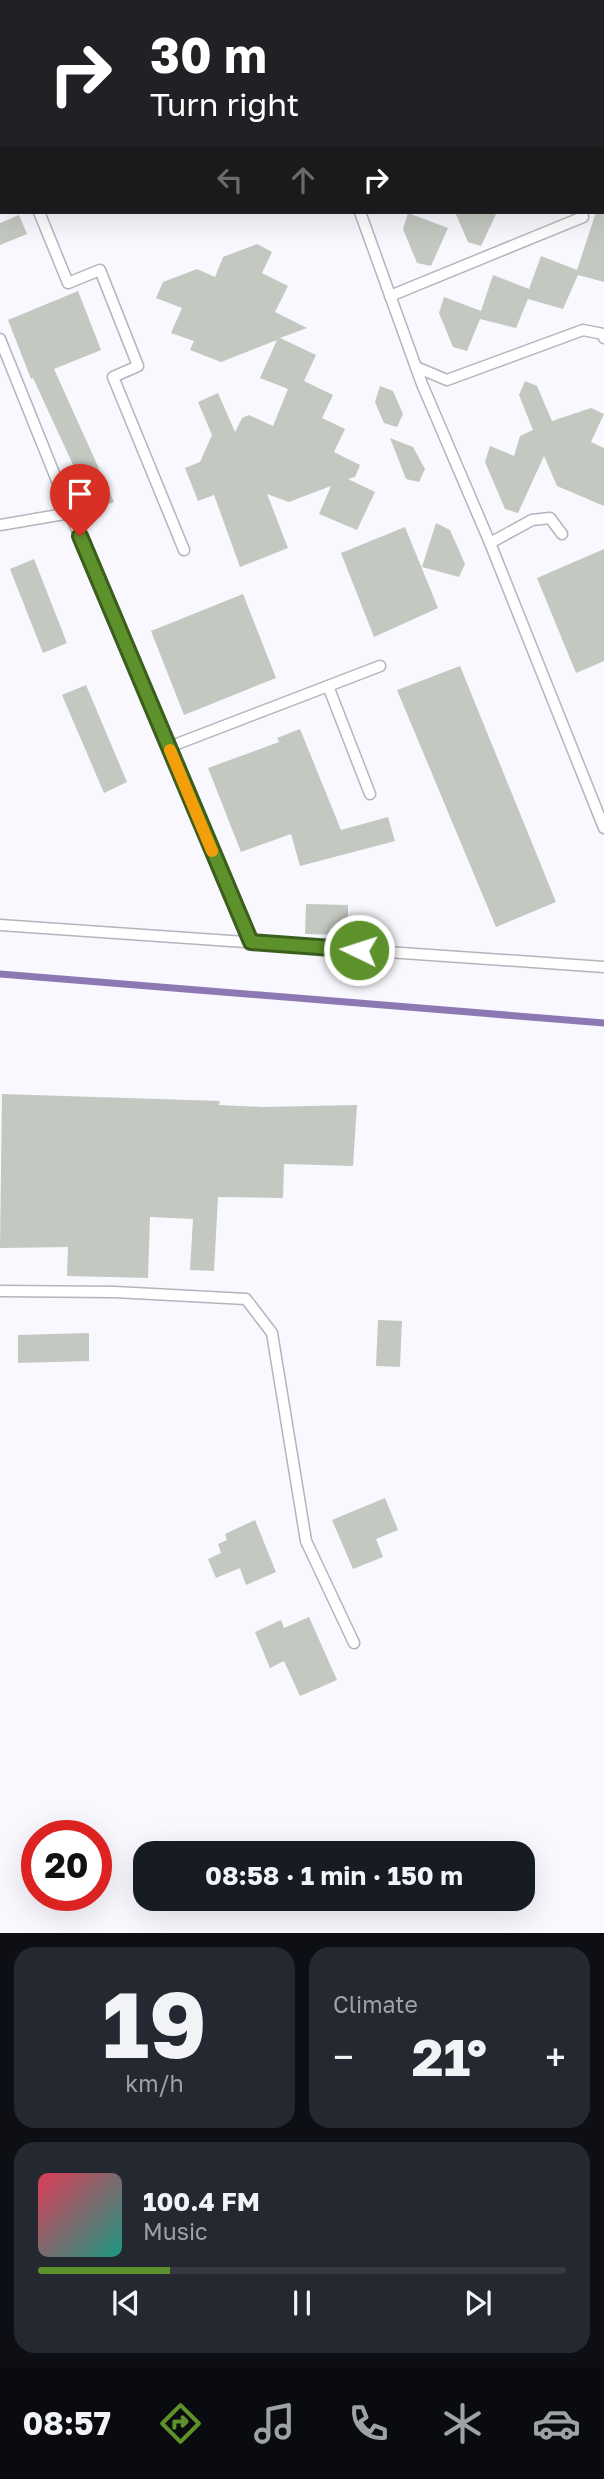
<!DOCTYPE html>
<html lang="en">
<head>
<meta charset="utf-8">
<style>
	:root { --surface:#171b24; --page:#242831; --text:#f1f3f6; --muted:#9ea1a6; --line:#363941; --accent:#5c912b }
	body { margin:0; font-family:"Golos Text",sans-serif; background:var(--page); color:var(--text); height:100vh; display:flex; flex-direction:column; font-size:26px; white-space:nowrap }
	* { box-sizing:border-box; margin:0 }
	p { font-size:23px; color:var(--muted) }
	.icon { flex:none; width:38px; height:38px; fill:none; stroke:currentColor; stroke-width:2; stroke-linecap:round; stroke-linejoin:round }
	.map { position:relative; height:1933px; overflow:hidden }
	.drawer { display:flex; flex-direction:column; gap:14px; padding:14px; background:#0d0f14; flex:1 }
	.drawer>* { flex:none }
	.banner { position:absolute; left:0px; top:0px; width:606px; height:214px; box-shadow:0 7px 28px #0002; background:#202124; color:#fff; overflow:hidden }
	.speed { position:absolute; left:21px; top:1820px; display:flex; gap:14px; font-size:35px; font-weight:700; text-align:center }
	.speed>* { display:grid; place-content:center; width:91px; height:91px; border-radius:50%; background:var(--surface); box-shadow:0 7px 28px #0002; line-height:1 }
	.speed .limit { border:10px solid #d22; background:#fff; color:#111 }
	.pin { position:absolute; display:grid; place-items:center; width:60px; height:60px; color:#fff; margin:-72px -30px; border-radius:50% 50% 50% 0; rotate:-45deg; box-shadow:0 0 7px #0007 }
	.pin .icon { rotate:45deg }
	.me { position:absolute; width:77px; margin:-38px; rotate:274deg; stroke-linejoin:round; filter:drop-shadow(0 0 5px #0008) }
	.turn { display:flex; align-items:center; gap:24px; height:147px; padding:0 35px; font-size:32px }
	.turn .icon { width:91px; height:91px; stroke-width:2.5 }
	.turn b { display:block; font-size:49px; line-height:60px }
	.lanes { display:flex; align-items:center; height:66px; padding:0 35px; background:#0003; justify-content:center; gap:35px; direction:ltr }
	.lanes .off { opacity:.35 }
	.big { font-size:52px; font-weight:700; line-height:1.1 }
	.drawer .widget { flex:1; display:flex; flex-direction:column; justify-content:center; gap:10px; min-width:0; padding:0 24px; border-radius:21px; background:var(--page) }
	.drawer .dial { align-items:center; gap:0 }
	.dial b { font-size:91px; line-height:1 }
	.song { display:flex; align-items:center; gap:21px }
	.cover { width:84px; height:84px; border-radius:10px; background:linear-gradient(135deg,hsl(350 70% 55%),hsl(170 70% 35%)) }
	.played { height:7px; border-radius:4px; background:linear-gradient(90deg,var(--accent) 25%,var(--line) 25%) }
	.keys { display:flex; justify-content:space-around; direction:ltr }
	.heat { display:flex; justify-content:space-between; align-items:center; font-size:38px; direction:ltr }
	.drawer .tiles { flex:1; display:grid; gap:14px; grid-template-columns:1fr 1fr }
	.widget:last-child { grid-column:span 2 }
	.trip { position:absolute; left:133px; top:1841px; width:402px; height:70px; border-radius:21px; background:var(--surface); box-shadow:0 7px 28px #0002; font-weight:700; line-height:70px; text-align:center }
	.dock { display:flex; height:112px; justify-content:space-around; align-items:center; background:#090b0e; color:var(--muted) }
	.dock .icon { width:49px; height:49px }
	.dock .current { color:var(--accent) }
	.dock b { font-size:32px; color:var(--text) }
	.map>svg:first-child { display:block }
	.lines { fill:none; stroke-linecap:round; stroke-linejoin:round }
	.stream { stroke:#8c79b3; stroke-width:7 }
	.building { fill:#c3c8c0 }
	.lane-casing { stroke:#b6b3bc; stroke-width:13 }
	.lane { stroke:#fff; stroke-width:10 }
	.route-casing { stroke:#3c5e1c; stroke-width:18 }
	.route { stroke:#5c912b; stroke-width:12 }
	.slow { stroke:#f59e0b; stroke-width:12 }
</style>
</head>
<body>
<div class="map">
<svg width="604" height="1933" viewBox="0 0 604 1933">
	<rect width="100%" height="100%" fill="#f9f8fe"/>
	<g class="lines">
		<polyline class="stream" points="0,974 604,1023"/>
	</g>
	<g class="building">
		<polygon points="604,201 604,282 578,275 563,309 528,299 516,328 480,319 467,351 453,347 439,313 444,297 481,311 493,275 529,289 541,256 577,270 596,212 604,212"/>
		<polygon points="455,212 497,212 481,246 468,242"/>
		<polygon points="408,213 448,228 431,266 417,263 403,229"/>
		<polygon points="19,215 27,234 0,245 0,223"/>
		<polygon points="257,244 272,252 262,273 288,286 275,312 307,328 280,338 316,355 304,381 333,395 322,418 345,429 334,452 360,465 355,477 348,479 375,492 357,530 319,514 331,486 289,502 267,494 288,548 240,567 214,495 198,501 185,468 200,462 212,435 198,402 218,393 235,432 242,418 249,415 273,426 288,389 260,378 277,340 221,362 190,350 194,341 171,333 182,308 156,298 163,282 197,269 215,277 223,257"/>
		<polygon points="78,291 101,350 54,369 114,502 94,510 33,378 31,379 8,320"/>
		<polygon points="525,381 537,386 552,421 591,408 604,414 591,442 604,448 604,506 557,486 544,456 518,513 505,509 485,462 490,446 514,456 520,436 533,430 519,395"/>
		<polygon points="380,386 393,391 403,414 397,427 384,423 375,402"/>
		<polygon points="390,438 413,447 425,469 419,482 406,479"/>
		<polygon points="436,523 450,530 465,564 459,577 422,567"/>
		<polygon points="405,527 438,608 374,637 341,553"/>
		<polygon points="604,549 604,661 576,673 537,578"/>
		<polygon points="34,559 67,643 43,653 10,569"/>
		<polygon points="243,594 276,678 184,715 151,631"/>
		<polygon points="460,666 556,902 496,927 397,690"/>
		<polygon points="86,685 127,782 104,793 62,695"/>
		<polygon points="300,729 341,830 388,817 395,841 300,866 291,834 241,852 208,768 279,742 277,738"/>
		<polygon points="306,904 348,905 348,935 305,934"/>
		<polygon points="2,1094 220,1101 219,1105 263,1107 357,1105 353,1166 284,1164 283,1198 218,1197 214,1271 190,1270 193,1219 150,1217 148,1278 67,1276 68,1247 0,1248"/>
		<polygon points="378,1320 402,1321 400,1367 376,1366"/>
		<polygon points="89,1333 89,1361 18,1363 18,1335"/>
		<polygon points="385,1498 398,1530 376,1539 383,1557 353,1569 332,1520"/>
		<polygon points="255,1520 276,1572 246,1585 240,1568 216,1578 208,1559 221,1553 218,1544 227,1540 225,1534"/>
		<polygon points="309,1617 337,1680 300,1696 284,1661 270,1668 255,1632 281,1620 284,1628"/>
	</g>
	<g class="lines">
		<g class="lane-casing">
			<g id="lane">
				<polyline points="271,0 272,2"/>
				<polyline points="540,0 541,2"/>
				<polyline points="573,0 573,2"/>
				<polyline points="604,76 604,77"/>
				<polyline points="0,116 2,120"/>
				<polyline points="39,212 68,283 100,270 138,366 113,377 184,550"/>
				<polyline points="360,212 422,384 490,543 604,828"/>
				<polyline points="390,296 583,217"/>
				<polyline points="0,339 70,513 251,942"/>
				<polyline points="416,367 447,380 583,330 603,334 604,338"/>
				<polyline points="0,525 70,513"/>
				<polyline points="490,543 532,520 550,518 562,534"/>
				<polyline points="328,686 380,666"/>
				<polyline points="169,747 328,686 370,794"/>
				<polyline points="0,925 604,967"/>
				<polyline points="0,1291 115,1292 246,1299 272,1333 306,1541 354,1643"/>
			</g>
		</g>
		<use href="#lane" class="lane"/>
	</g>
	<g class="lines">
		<g class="route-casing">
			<polyline id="route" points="80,536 251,942 359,950"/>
		</g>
		<use href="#route" class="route"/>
		<polyline class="slow" points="170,750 212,851"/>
	</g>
</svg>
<div class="speed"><div class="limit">20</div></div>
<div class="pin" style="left:80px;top:536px;background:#d93025"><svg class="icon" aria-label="arrive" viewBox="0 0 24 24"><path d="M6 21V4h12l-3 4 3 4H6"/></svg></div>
<svg class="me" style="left:359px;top:950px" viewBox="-20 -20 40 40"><circle r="17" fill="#5c912b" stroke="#fff" stroke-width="3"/><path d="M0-11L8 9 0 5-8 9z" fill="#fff"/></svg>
<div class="trip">08:58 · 1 min · 150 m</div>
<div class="banner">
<div class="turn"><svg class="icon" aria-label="right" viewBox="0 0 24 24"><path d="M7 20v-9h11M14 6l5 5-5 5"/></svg><div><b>30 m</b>Turn right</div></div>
<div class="lanes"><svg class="icon off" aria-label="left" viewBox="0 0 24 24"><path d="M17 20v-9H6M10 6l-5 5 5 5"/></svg><svg class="icon off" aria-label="ahead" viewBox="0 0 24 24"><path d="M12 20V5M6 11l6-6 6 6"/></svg><svg class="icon" aria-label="right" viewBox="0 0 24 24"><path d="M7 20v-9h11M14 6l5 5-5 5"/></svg></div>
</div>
</div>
<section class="drawer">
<div class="tiles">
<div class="widget dial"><b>19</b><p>km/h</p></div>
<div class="widget"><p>Climate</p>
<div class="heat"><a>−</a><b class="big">21°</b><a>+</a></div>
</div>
<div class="widget">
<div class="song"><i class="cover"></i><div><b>100.4 FM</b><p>Music</p></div></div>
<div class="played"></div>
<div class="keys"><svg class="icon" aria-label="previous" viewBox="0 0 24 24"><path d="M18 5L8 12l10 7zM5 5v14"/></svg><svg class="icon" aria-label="pause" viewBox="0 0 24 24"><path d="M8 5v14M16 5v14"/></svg><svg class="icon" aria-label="next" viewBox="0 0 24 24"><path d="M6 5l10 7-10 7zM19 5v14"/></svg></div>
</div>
</div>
</section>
<nav class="dock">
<b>08:57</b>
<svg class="icon current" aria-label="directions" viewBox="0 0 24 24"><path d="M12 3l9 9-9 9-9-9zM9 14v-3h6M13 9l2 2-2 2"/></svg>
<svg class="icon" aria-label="music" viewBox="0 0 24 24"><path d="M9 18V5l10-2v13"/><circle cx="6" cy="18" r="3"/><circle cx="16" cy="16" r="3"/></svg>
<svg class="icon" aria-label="phone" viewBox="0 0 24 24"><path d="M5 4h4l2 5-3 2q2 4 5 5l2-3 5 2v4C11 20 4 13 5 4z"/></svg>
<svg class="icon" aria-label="climate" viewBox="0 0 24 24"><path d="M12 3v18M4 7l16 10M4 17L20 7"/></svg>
<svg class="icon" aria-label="car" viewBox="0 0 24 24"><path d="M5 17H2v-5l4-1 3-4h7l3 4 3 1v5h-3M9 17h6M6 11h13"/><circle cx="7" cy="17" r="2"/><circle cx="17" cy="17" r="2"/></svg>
</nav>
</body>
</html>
